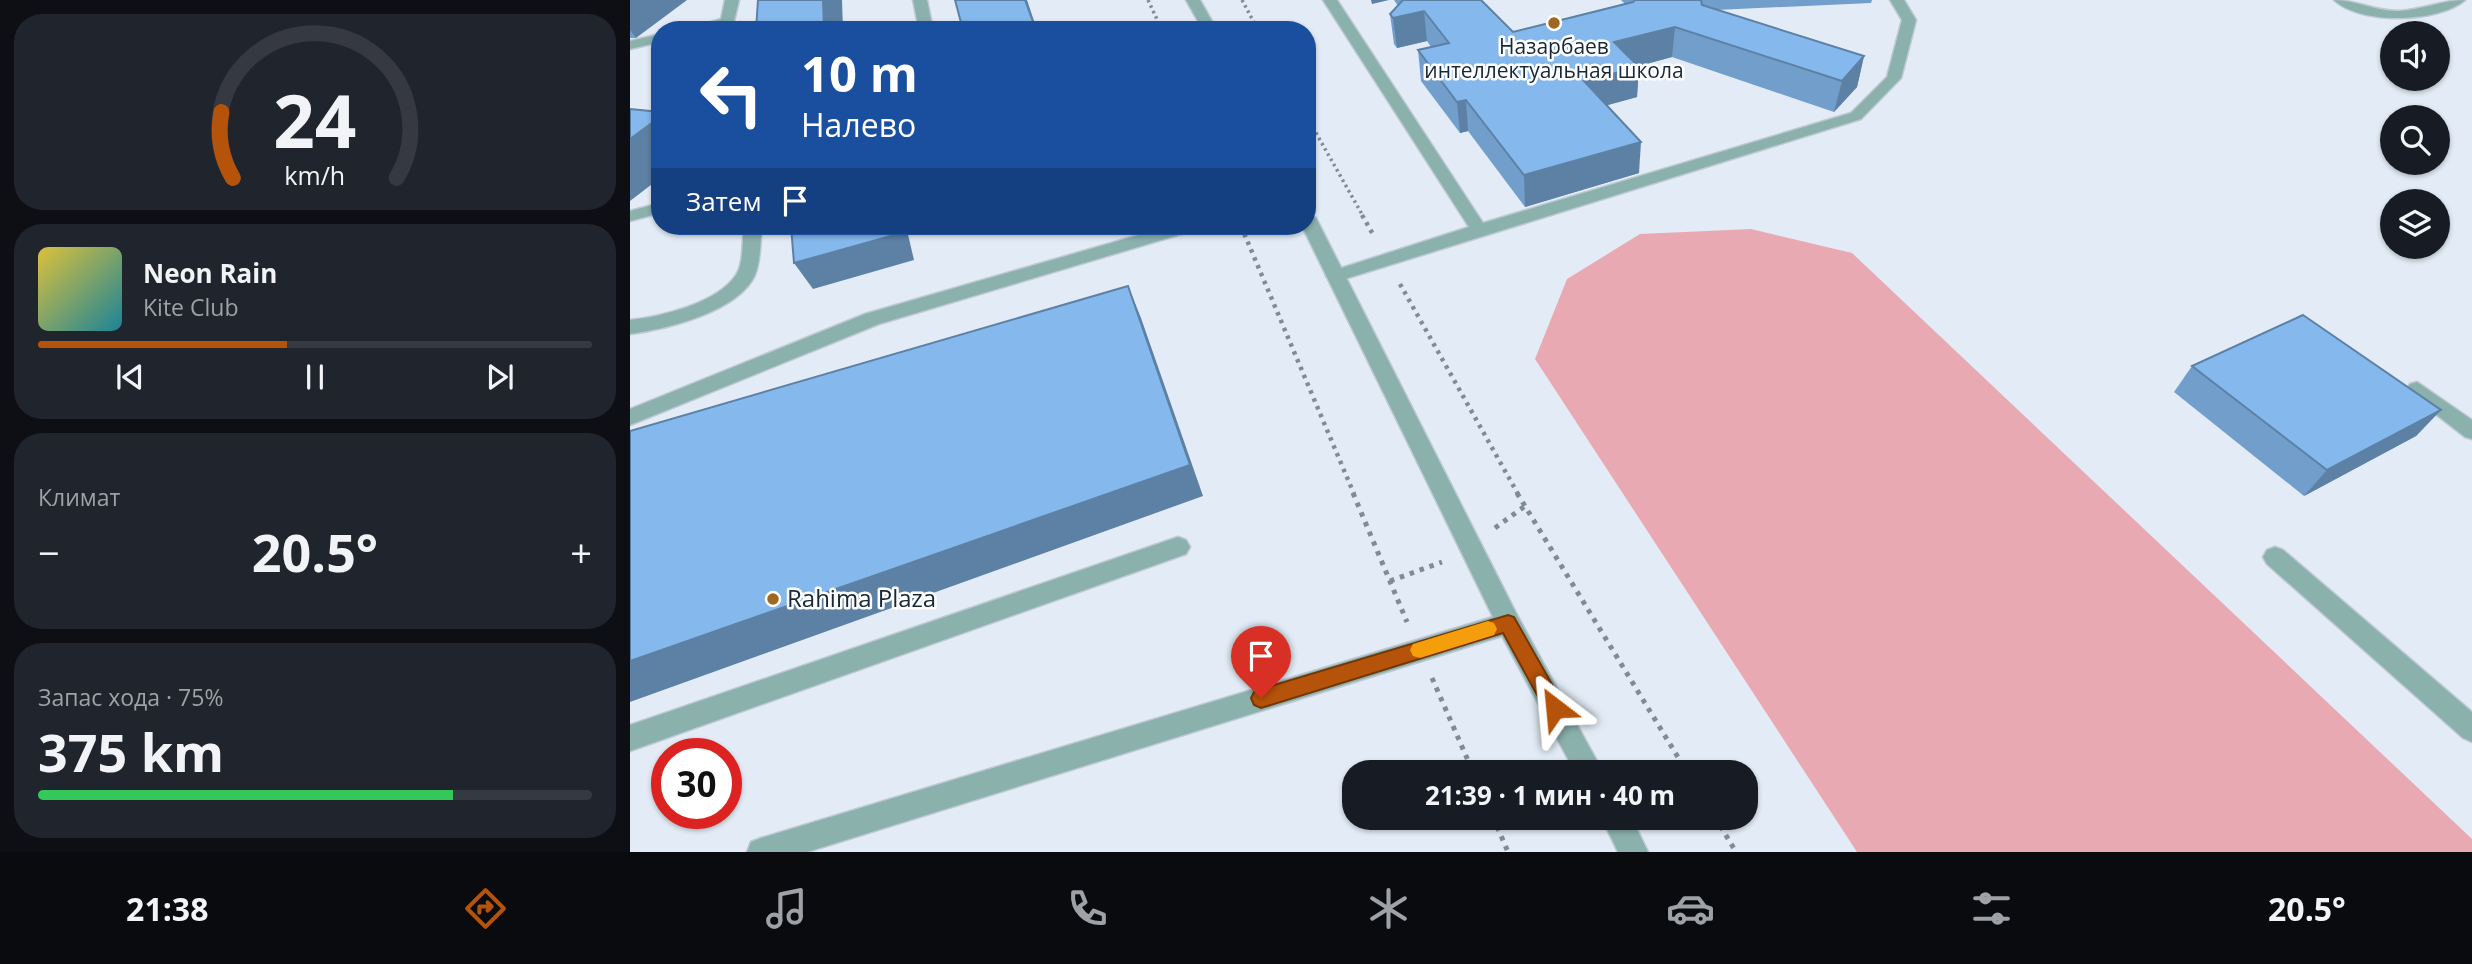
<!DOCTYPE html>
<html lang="ru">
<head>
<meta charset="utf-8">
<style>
	:root { --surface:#171b24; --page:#20242c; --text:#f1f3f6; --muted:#9ea1a6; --line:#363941; --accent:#b45309 }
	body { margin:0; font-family:"Open Sans",sans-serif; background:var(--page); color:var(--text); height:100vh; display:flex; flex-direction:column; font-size:26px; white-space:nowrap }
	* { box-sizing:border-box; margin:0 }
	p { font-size:23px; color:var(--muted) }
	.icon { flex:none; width:38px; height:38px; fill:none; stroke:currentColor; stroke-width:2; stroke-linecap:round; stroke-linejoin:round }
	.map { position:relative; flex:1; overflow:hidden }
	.drawer { display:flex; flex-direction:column; gap:14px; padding:14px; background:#0d0f14; width:630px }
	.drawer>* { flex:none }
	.top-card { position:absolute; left:21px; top:21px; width:665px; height:214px; border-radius:28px; box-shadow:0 2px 5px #0004; background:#1a4fa0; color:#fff; overflow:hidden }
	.tools { position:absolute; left:1750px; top:21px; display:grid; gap:14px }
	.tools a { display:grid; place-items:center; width:70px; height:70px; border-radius:50%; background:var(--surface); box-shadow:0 2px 5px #0004; font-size:35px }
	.speed { position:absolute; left:21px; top:738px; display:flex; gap:14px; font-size:35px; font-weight:700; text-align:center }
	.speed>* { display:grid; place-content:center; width:91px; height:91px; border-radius:50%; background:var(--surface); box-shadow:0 2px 5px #0004; line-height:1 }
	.speed .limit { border:10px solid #d22; background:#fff; color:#111 }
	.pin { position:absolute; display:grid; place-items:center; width:60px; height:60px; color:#fff; margin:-72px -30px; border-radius:50% 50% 50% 0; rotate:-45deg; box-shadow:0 0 7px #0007 }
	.pin .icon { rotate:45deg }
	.me { position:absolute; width:77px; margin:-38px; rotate:331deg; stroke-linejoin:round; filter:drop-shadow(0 0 5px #0008) }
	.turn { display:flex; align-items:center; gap:24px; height:147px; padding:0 35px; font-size:32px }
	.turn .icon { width:91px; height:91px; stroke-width:2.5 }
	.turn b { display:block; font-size:49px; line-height:60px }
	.then { display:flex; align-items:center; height:66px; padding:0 35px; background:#0003; gap:14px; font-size:26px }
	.big { font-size:52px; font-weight:700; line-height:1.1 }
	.drawer .widget { flex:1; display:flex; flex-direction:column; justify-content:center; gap:10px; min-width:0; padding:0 24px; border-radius:28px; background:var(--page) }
	.drawer .dial { align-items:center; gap:0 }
	.dial svg { height:182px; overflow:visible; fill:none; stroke:var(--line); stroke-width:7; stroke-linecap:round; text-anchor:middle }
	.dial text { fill:var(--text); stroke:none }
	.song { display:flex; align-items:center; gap:21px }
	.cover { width:84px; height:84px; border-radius:10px; background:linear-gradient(135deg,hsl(50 70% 55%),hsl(190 70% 35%)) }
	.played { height:7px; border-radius:4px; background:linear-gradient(90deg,var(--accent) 45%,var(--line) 45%) }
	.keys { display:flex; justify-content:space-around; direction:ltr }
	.heat { display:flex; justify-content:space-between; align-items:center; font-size:38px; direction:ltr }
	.charge { height:10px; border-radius:5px; background:linear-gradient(90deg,#34c759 75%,var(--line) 0) }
	.trip { position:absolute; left:712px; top:760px; width:416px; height:70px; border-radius:28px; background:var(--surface); box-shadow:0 2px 5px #0004; font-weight:700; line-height:70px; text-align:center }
	.dock { display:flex; height:112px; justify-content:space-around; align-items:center; background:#090b0e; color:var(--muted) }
	.dock .icon { width:49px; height:49px }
	.dock .active { color:var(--accent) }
	.dock b { font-size:32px; color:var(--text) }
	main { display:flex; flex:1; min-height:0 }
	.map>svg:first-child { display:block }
	.green { fill:#e8a9b2 }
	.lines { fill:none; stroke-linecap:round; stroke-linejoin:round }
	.service-casing { stroke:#bec9d4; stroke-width:3 }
	.minor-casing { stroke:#bec9d4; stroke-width:3 }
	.path-far2 { stroke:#7e8c99; stroke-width:3.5; stroke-dasharray:2.5 3.5; stroke-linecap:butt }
	.path-far1 { stroke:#7e8c99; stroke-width:4.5; stroke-dasharray:3.5 5; stroke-linecap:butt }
	.path { stroke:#7e8c99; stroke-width:5; stroke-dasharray:4.5 6; stroke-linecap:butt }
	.service { fill:#8bb1ad; fill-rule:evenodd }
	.minor { fill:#8bb1ad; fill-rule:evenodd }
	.wall { fill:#729ecb }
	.shaded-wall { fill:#5d81a5 }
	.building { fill:#85b8ec; stroke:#5d81a5; stroke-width:2 }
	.route { fill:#b45309; stroke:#753606; stroke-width:2 }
	.slow { fill:#f59e0b }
	.poi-dot { fill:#9e6822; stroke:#fff; stroke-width:2.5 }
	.labels { text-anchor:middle; stroke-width:5; stroke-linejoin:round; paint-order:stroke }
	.far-poi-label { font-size:21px; fill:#162839; stroke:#fff }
	.poi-label { font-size:24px; fill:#162839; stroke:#fff; text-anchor:start }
</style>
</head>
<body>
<main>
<section class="drawer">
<div class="widget dial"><svg viewBox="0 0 100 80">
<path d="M14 69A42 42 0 1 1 86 69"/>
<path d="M14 69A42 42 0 0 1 9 40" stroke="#b45309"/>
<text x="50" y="56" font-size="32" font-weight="700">24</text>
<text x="50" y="72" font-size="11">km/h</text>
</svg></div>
<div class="widget">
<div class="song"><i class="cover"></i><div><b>Neon Rain</b><p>Kite Club</p></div></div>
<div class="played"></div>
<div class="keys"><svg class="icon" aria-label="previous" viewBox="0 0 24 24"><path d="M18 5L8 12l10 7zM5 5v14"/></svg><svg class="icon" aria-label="pause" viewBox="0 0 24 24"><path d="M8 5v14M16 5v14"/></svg><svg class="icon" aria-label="next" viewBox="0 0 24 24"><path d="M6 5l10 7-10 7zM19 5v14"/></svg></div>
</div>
<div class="widget"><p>Климат</p>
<div class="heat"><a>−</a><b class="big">20.5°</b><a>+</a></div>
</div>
<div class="widget"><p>Запас хода · 75%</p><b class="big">375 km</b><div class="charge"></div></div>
</section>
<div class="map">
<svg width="1842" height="852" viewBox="0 0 1842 852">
	<rect width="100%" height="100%" fill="#e3ecf6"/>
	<polygon class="green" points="1121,229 1222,253 1842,839 1842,852 1227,852 905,359 937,279 1010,234"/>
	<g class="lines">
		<g class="service-casing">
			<g id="service">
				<polygon points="95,0 109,0 102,30 55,30 91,19"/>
				<polygon points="283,0 297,0 303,30 289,30"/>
				<polygon points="693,0 707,0 853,223 1221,113 1257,77 1272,20 1260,0 1274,0 1286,20 1271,78 1231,119 705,282 696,276 699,272 839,227"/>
				<path d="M1704 0C1727 0 1746 12 1769 11 1792 10 1812 0 1835 0 1808 23 1730 25 1704 0Z"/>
				<polygon points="30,34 30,42 0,49 0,41"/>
				<polygon points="30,203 30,213 0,221 0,211"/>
				<path d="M114 226H132C130 242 131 260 125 275 108 312 36 329 0 334V320C30 317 88 303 106 275 114 263 112 241 114 226Z"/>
				<polygon points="540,226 568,226 565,230 249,324 0,425 0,409 235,314"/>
				<polygon points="548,537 556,540 560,547 556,554 0,751 0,725"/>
			</g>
		</g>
		<g class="minor-casing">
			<g id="minor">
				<polygon points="556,0 570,0 587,30 573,30"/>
				<polygon points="677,213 686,218 887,615 973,772 945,772 872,636 177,852 117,852 121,842 131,838 863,617 672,226 677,226"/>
				<polygon points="1787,382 1842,420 1842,439 1835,437 1780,394 1777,389 1780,384"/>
				<polygon points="1645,547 1653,550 1842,712 1842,742 1833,738 1637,564 1633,557 1637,550"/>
				<polygon points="971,817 1001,817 1018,852 988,852"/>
			</g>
		</g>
		<g class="path-far2">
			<polyline points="518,0 532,30"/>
			<polyline points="612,0 628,30"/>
			<polyline points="677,117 733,216"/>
		</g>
		<g class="path-far1">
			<polyline points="732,215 744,236"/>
			<polyline points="611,226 724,494"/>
			<polyline points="770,284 888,494"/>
		</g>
		<g class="path">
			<polyline points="723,493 777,622"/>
			<polyline points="887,493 1057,772"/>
			<polyline points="865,528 895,506"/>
			<polyline points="760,581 812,562"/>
			<polyline points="802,678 843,772"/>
			<polyline points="863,817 878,852"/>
			<polyline points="1085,817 1106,852"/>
		</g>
		<use href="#service" class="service"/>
		<use href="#minor" class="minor"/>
	</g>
	<g class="wall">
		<polygon points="0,0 6,38 0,38"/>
		<polygon points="764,0 851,0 883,32 995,4 991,0 1242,0 1241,3 1086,10 1234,56 1227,87 1204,112 1042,57 1009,66 1007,97 977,105 1009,173 895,207 838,131 830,133 791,81 788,50 801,47 797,41 767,48 764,44 760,14 768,6"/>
		<polygon points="1562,366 1811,410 1786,436 1674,496 1544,392"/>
	</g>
	<g class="shaded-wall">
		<polygon points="0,0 57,0 6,38 0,30"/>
		<polygon points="193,0 212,0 213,30 194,30"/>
		<polygon points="395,0 397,0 407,30 406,30"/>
		<polygon points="741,0 759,0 742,4"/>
		<polygon points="794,11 797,41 767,48 763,18"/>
		<polygon points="1045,27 1042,57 983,73 984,42"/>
		<polygon points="1234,56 1227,87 1204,112 1212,81"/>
		<polygon points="1009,67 1007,97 953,112 954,81"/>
		<polygon points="836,100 838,131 830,133 827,102"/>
		<polygon points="30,117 30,178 0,201 0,139"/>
		<polygon points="1011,142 1009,173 895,207 894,175"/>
		<polygon points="266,226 276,226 284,260 183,289 164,263"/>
		<polygon points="498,286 511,318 573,496 0,702 0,661"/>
		<polygon points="1811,410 1786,436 1674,496 1697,470"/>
	</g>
	<g class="building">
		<polygon points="128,0 193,0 194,30 126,30"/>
		<polygon points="325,0 395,0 406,30 333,30"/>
		<polygon points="773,0 851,0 883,32 1003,2 1005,0 1071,0 1072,5 1234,56 1212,81 1045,27 984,42 1009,67 954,81 1011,142 894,175 836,100 827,102 788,50 819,43 794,11 763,18 760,14"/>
		<polygon points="0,109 30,112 30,117 0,139"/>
		<polygon points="161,226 266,226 268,234 164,263"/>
		<polygon points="498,286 560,465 0,661 0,431"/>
		<polygon points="1673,315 1811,410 1697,470 1562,366"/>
	</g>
	<polygon class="route" points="878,615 884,617 932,702 935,708 932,715 925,717 918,715 873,633 631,708 624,705 621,698 624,692 631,689"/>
	<polygon class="slow" points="858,621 864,623 867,629 864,635 790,658 783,656 780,650 783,644"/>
	<g class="poi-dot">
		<circle cx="924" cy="23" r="7"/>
		<circle cx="143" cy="599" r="7"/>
	</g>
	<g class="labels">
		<g class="far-poi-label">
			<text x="924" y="54">Назарбаев<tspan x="924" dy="24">интеллектуальная школа</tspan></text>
		</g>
		<g class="poi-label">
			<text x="157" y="607">Rahima Plaza</text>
		</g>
	</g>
</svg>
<div class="tools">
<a><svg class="icon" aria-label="sound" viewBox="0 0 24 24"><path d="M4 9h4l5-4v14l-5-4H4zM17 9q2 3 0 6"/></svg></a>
<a><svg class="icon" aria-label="search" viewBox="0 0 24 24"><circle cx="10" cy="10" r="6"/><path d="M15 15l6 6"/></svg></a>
<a><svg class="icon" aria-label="layers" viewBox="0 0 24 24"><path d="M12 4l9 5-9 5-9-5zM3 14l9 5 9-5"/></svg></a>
</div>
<div class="speed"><div class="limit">30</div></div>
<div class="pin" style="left:631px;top:698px;background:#d93025"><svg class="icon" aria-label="arrive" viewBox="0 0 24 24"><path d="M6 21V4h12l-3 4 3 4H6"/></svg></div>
<svg class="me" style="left:925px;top:708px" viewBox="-20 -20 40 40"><path d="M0-17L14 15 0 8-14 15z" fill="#b45309" stroke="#fff" stroke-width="4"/></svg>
<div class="trip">21:39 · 1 мин · 40 m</div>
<div class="top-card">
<div class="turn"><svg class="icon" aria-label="left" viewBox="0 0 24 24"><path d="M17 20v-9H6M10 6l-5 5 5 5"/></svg><div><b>10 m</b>Налево</div></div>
<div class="then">Затем<svg class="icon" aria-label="arrive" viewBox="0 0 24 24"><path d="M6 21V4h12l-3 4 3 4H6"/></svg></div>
</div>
</div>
</main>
<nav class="dock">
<b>21:38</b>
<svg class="icon active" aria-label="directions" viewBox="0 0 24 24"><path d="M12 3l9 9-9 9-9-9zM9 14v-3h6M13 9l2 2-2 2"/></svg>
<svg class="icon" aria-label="music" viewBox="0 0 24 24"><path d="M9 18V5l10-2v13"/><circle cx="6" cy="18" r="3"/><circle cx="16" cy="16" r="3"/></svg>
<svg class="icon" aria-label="phone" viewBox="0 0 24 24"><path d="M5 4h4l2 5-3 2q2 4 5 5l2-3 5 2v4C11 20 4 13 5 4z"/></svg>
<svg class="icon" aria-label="climate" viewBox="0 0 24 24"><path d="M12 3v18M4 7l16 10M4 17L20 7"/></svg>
<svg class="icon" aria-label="car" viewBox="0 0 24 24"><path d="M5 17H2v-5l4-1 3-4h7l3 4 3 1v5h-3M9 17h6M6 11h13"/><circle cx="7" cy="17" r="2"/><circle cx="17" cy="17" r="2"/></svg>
<svg class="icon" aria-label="filters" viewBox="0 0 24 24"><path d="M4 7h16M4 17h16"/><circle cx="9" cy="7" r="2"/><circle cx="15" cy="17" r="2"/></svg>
<b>20.5°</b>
</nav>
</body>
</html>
